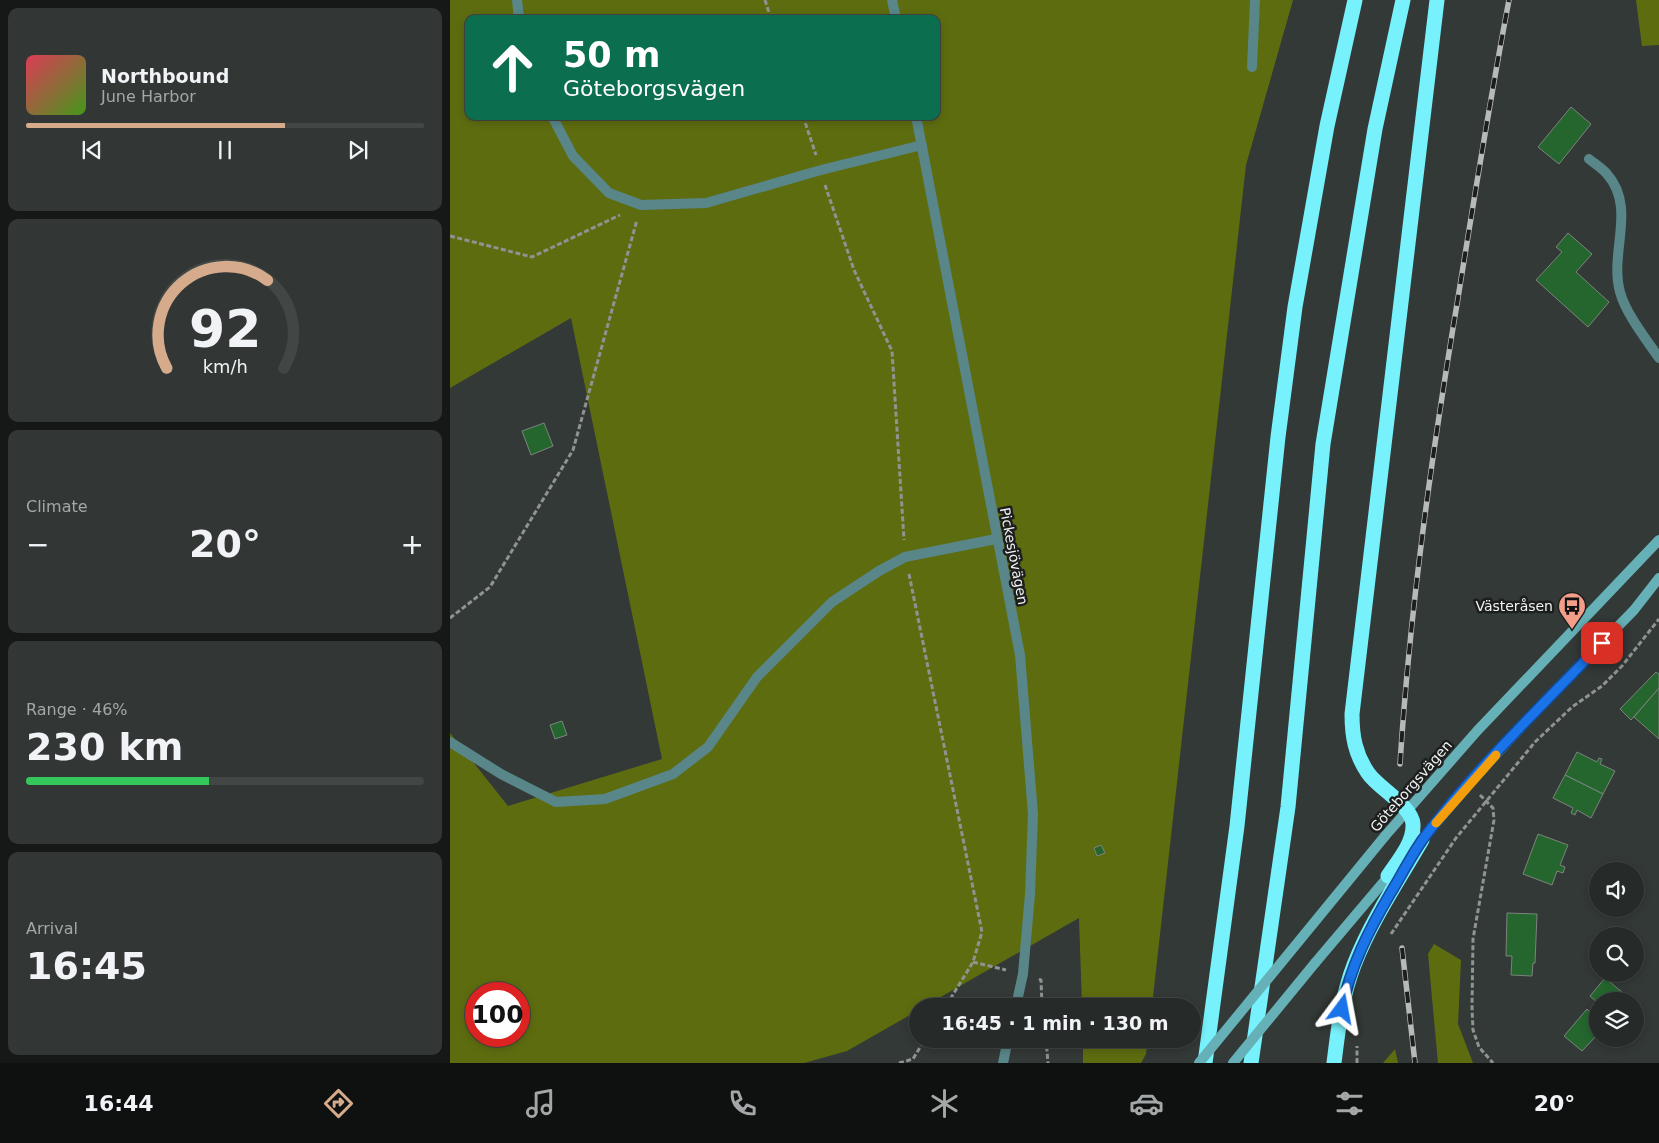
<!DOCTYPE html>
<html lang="en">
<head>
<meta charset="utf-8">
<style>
	:root { --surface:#262b29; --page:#323735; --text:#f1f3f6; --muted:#a4a7a8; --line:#424746; --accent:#d6ab8b }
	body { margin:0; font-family:"DejaVu Sans",sans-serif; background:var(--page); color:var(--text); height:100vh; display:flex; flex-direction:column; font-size:19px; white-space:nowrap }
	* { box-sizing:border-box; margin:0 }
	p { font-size:16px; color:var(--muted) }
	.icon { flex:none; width:28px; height:28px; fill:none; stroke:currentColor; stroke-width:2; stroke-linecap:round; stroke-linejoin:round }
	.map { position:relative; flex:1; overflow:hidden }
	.drawer { display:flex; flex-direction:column; gap:8px; padding:8px; background:#151817; width:450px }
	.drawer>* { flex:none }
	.hud { position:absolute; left:15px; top:15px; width:475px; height:105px; border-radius:10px; box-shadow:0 2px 8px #0003,0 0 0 1px var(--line); background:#0b6e4f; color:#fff; overflow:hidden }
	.controls { position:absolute; left:1139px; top:862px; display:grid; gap:10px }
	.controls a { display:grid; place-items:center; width:55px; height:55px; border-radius:50%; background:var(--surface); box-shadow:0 2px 8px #0003,0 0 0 1px var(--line); font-size:25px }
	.speed { position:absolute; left:15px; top:982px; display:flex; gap:10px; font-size:25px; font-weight:700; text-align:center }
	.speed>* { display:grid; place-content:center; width:65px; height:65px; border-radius:50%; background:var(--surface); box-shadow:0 2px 8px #0003,0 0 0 1px var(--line); line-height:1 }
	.speed .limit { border:8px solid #d22; background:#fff; color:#111 }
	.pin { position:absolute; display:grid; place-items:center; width:42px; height:42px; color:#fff; margin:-21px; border-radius:10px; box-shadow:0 2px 8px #0006 }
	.me { position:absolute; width:55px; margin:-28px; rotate:13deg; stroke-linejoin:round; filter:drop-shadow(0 0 4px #0008) }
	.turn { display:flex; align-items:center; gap:18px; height:105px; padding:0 15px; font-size:22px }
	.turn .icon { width:65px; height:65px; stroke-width:2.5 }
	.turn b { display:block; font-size:35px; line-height:42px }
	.big { font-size:38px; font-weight:800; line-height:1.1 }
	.drawer .widget { flex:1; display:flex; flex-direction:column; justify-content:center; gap:8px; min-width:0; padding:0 18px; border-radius:10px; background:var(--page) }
	.drawer .dial { align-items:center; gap:0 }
	.dial svg { height:130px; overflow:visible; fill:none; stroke:var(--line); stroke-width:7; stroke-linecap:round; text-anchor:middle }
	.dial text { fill:var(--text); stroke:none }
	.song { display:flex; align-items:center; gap:15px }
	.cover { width:60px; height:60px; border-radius:8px; background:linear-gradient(135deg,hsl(350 70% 55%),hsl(100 70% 35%)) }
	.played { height:5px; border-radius:2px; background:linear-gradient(90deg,var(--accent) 65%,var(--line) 65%) }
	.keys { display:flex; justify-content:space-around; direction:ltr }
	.heat { display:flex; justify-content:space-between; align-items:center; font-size:28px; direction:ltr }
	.charge { height:8px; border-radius:4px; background:linear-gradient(90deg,#34c759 46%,var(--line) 0) }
	.trip { position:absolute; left:459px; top:998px; width:292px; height:50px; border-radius:25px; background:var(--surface); box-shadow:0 2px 8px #0003,0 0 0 1px var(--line); font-weight:800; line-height:50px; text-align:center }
	.dock { display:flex; height:80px; justify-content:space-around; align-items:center; background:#0f1110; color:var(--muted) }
	.dock .icon { width:35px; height:35px }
	.dock .selected { color:var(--accent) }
	.dock b { font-size:22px; color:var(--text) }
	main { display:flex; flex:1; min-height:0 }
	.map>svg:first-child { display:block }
	.forest { fill:#5e6c10; fill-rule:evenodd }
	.building { fill:#24662e; stroke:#7e837e }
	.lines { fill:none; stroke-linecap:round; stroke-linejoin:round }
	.path { stroke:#8f9392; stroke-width:3; stroke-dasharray:5 2.5; stroke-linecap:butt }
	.lane { stroke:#588689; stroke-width:10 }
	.street { stroke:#588689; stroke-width:10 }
	.secondary { stroke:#66b1b7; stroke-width:10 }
	.highway { stroke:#77f1fb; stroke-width:15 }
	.rail-casing { stroke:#b6bab8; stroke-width:5.5 }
	.rail { stroke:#1d1f1f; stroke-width:4; stroke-dasharray:11; stroke-linecap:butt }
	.secondary-bridge { stroke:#66b1b7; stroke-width:10 }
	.route-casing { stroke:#114b97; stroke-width:12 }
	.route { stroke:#1a73e8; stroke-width:9 }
	.slow { stroke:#f59e0b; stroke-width:9 }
	.labels { text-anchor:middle; stroke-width:5; stroke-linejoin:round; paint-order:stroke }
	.street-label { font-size:14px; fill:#f0f3f2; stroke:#1d1f1f }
	.poi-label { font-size:14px; fill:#f0f3f2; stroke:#1d1f1f; text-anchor:end }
</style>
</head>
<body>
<main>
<section class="drawer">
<div class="widget">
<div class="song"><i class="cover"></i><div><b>Northbound</b><p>June Harbor</p></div></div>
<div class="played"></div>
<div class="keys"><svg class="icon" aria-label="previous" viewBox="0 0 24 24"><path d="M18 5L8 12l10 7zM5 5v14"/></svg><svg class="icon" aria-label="pause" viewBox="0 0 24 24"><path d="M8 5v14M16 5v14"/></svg><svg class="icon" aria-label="next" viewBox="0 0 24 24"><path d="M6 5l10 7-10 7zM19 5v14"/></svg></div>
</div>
<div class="widget dial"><svg viewBox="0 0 100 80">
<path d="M14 69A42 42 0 1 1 86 69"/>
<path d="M14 69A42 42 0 0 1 76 15" stroke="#d6ab8b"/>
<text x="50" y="56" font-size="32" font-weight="700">92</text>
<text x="50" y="72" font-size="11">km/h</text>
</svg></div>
<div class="widget"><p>Climate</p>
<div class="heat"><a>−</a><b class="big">20°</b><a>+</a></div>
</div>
<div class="widget"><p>Range · 46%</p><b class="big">230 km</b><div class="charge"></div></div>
<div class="widget"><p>Arrival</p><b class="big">16:45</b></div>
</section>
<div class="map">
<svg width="1209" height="1063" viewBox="0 0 1209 1063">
	<rect width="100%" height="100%" fill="#333937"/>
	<g class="forest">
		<path d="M0 0H843L796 165 702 1006H632L629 918 475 1006H468L467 1011 397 1051 354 1063H0V733L58 806 212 759 121 318 0 388ZM19 19H486V116H19ZM26 994H69V1036H26Z"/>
		<polygon points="1186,0 1209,0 1209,45 1192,46"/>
		<polygon points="984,944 1011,960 1008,1024 1023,1063 988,1063 978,954"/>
		<polygon points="633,1039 698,1039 696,1054 691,1063 633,1063"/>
		<polygon points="945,1049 948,1063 933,1063"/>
	</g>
	<g class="building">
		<polygon points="1121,107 1141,124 1109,164 1088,147"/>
		<polygon points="1118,233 1142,254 1126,272 1159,302 1138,327 1086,280 1112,252 1106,247"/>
		<polygon points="94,423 103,446 81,455 72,431"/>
		<polygon points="1206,672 1209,674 1209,688 1181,720 1170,709"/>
		<polygon points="1209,688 1209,739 1184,717"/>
		<polygon points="112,721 117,735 105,739 100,725"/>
		<polygon points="1127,752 1147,762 1149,758 1152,759 1150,764 1165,771 1153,794 1115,775"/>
		<polygon points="1115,775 1153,794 1141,818 1127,810 1125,815 1121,813 1123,808 1103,798"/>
		<polygon points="1088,834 1118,845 1110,865 1115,867 1113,873 1107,871 1102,885 1073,874"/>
		<polygon points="651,845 655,853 647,856 644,848"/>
		<polygon points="1057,913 1087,914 1085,963 1083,963 1082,976 1061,975 1062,956 1056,956"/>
		<polygon points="1155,978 1178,997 1174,1001 1148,1003 1140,996"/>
		<polygon points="1148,1005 1148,1034 1132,1051 1114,1036 1137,1009 1141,1013"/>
	</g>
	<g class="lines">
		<g class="path">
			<polyline points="315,0 321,19"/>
			<polyline points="353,116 366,155"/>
			<polyline points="375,185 404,270 442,351 454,540"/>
			<polyline points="0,236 82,257 170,215"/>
			<polyline points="459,574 532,932 523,962 496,1006"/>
			<polyline points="0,618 40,587 123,450 187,220"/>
			<polyline points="1030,795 1043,808 1044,820 1023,939 1022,1007 1023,1030 1029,1047 1043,1063"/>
			<polyline points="941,934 1006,838 1085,742 1122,707 1152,686 1172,666 1209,619"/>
			<polyline points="523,962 556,970"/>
			<polyline points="589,979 591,980 592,1006"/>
			<polyline points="596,1039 598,1063"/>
			<polyline points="449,1063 463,1059 475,1039"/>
			<polyline points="907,1063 907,1046"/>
		</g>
		<g class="lane">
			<polyline points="802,67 805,0"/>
			<path d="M1139 159C1145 164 1152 168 1157 174 1187 208 1159 252 1170 292 1176 314 1196 339 1209 358"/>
		</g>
		<g class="street">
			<polyline points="67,0 69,19"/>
			<polyline points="442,0 446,19"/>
			<polyline points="102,116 123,156 159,193 191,205 256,203 371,170 472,145"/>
			<polyline points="466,116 570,655 583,814 580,894 573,974 566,1006"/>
			<polyline points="0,742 51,774 106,802 155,799 223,774 258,747 307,677 382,602 429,571 455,557 546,539"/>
			<polyline points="553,1063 558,1039"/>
		</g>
		<g class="secondary">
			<polyline points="935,836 1027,731 1209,540"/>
			<polyline points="969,843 1018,785 1096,700 1184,610 1209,578"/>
			<polyline points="865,963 942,872"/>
		</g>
		<g class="highway">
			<path d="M938 876C948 861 964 843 963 824 962 806 928 788 918 773 905 754 902 736 902 714L987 0"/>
			<polyline points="755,1063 787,826 828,437 845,307 877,126 905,0"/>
			<polyline points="801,1063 838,807 873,444 925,129 953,0"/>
			<path d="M884 1063C888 1030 892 996 904 965 921 921 948 881 972 840"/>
		</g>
		<g class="rail-casing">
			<g id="rail">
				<path d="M950 764C960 607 982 453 1008 298 1024 199 1040 99 1059 0"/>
				<polyline points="952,948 965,1063"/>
			</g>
		</g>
		<use href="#rail" class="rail"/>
		<g class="secondary-bridge">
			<polyline points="749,1063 935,836"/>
			<polyline points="783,1063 865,963"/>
		</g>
	</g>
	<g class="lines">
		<g class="route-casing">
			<path id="route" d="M892 1009C900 967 919 930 940 894 951 876 961 856 973 839 1026 768 1091 707 1152 643"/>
		</g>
		<use href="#route" class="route"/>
		<polyline class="slow" points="986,823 1046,755"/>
	</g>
	<defs>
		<g id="bus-pin" transform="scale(1.4375)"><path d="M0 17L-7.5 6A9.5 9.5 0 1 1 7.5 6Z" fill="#f49e89" stroke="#1d1f1f"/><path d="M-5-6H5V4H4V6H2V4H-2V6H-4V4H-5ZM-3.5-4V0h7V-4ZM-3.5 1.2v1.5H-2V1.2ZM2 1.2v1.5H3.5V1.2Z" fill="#111"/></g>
	</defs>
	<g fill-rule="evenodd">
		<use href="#bus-pin" x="1122" y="606"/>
	</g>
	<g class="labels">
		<g class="street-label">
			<text transform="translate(564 556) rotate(79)" y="5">Pickesjövägen</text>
			<text transform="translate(961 786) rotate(-49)" y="5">Göteborgsvägen</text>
		</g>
		<g class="poi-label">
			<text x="1103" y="611">Västeråsen</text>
		</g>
	</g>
</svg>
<div class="controls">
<a><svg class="icon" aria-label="sound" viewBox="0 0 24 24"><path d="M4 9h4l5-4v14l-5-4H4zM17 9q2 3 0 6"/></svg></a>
<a><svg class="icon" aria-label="search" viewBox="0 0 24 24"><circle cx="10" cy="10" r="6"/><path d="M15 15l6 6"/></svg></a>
<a><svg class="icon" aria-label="layers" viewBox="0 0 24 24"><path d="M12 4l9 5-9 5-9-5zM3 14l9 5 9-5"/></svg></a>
</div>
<div class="speed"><div class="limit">100</div></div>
<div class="pin" style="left:1152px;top:643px;background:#d93025"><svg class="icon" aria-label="arrive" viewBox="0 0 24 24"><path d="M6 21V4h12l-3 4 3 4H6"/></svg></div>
<svg class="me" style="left:892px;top:1009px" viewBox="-20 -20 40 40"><path d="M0-17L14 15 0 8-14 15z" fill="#1a73e8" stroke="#fff" stroke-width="4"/></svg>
<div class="trip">16:45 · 1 min · 130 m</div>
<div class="hud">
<div class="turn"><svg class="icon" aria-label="ahead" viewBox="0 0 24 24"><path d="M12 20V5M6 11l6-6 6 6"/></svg><div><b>50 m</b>Göteborgsvägen</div></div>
</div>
</div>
</main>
<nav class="dock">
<b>16:44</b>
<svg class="icon selected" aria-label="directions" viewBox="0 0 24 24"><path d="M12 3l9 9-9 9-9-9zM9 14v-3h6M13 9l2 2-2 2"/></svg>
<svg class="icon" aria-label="music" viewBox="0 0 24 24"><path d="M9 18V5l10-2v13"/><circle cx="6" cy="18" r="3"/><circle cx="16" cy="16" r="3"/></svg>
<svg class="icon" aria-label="phone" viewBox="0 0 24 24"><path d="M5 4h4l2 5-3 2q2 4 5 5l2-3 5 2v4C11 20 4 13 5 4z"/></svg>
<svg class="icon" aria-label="climate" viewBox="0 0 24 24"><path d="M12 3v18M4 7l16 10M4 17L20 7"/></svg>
<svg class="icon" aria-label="car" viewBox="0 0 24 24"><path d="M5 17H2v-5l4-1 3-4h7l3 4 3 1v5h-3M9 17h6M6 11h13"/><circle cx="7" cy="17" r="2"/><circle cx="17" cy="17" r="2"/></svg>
<svg class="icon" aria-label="filters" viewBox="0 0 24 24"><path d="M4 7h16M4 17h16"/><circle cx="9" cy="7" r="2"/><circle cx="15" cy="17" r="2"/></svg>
<b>20°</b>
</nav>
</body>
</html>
